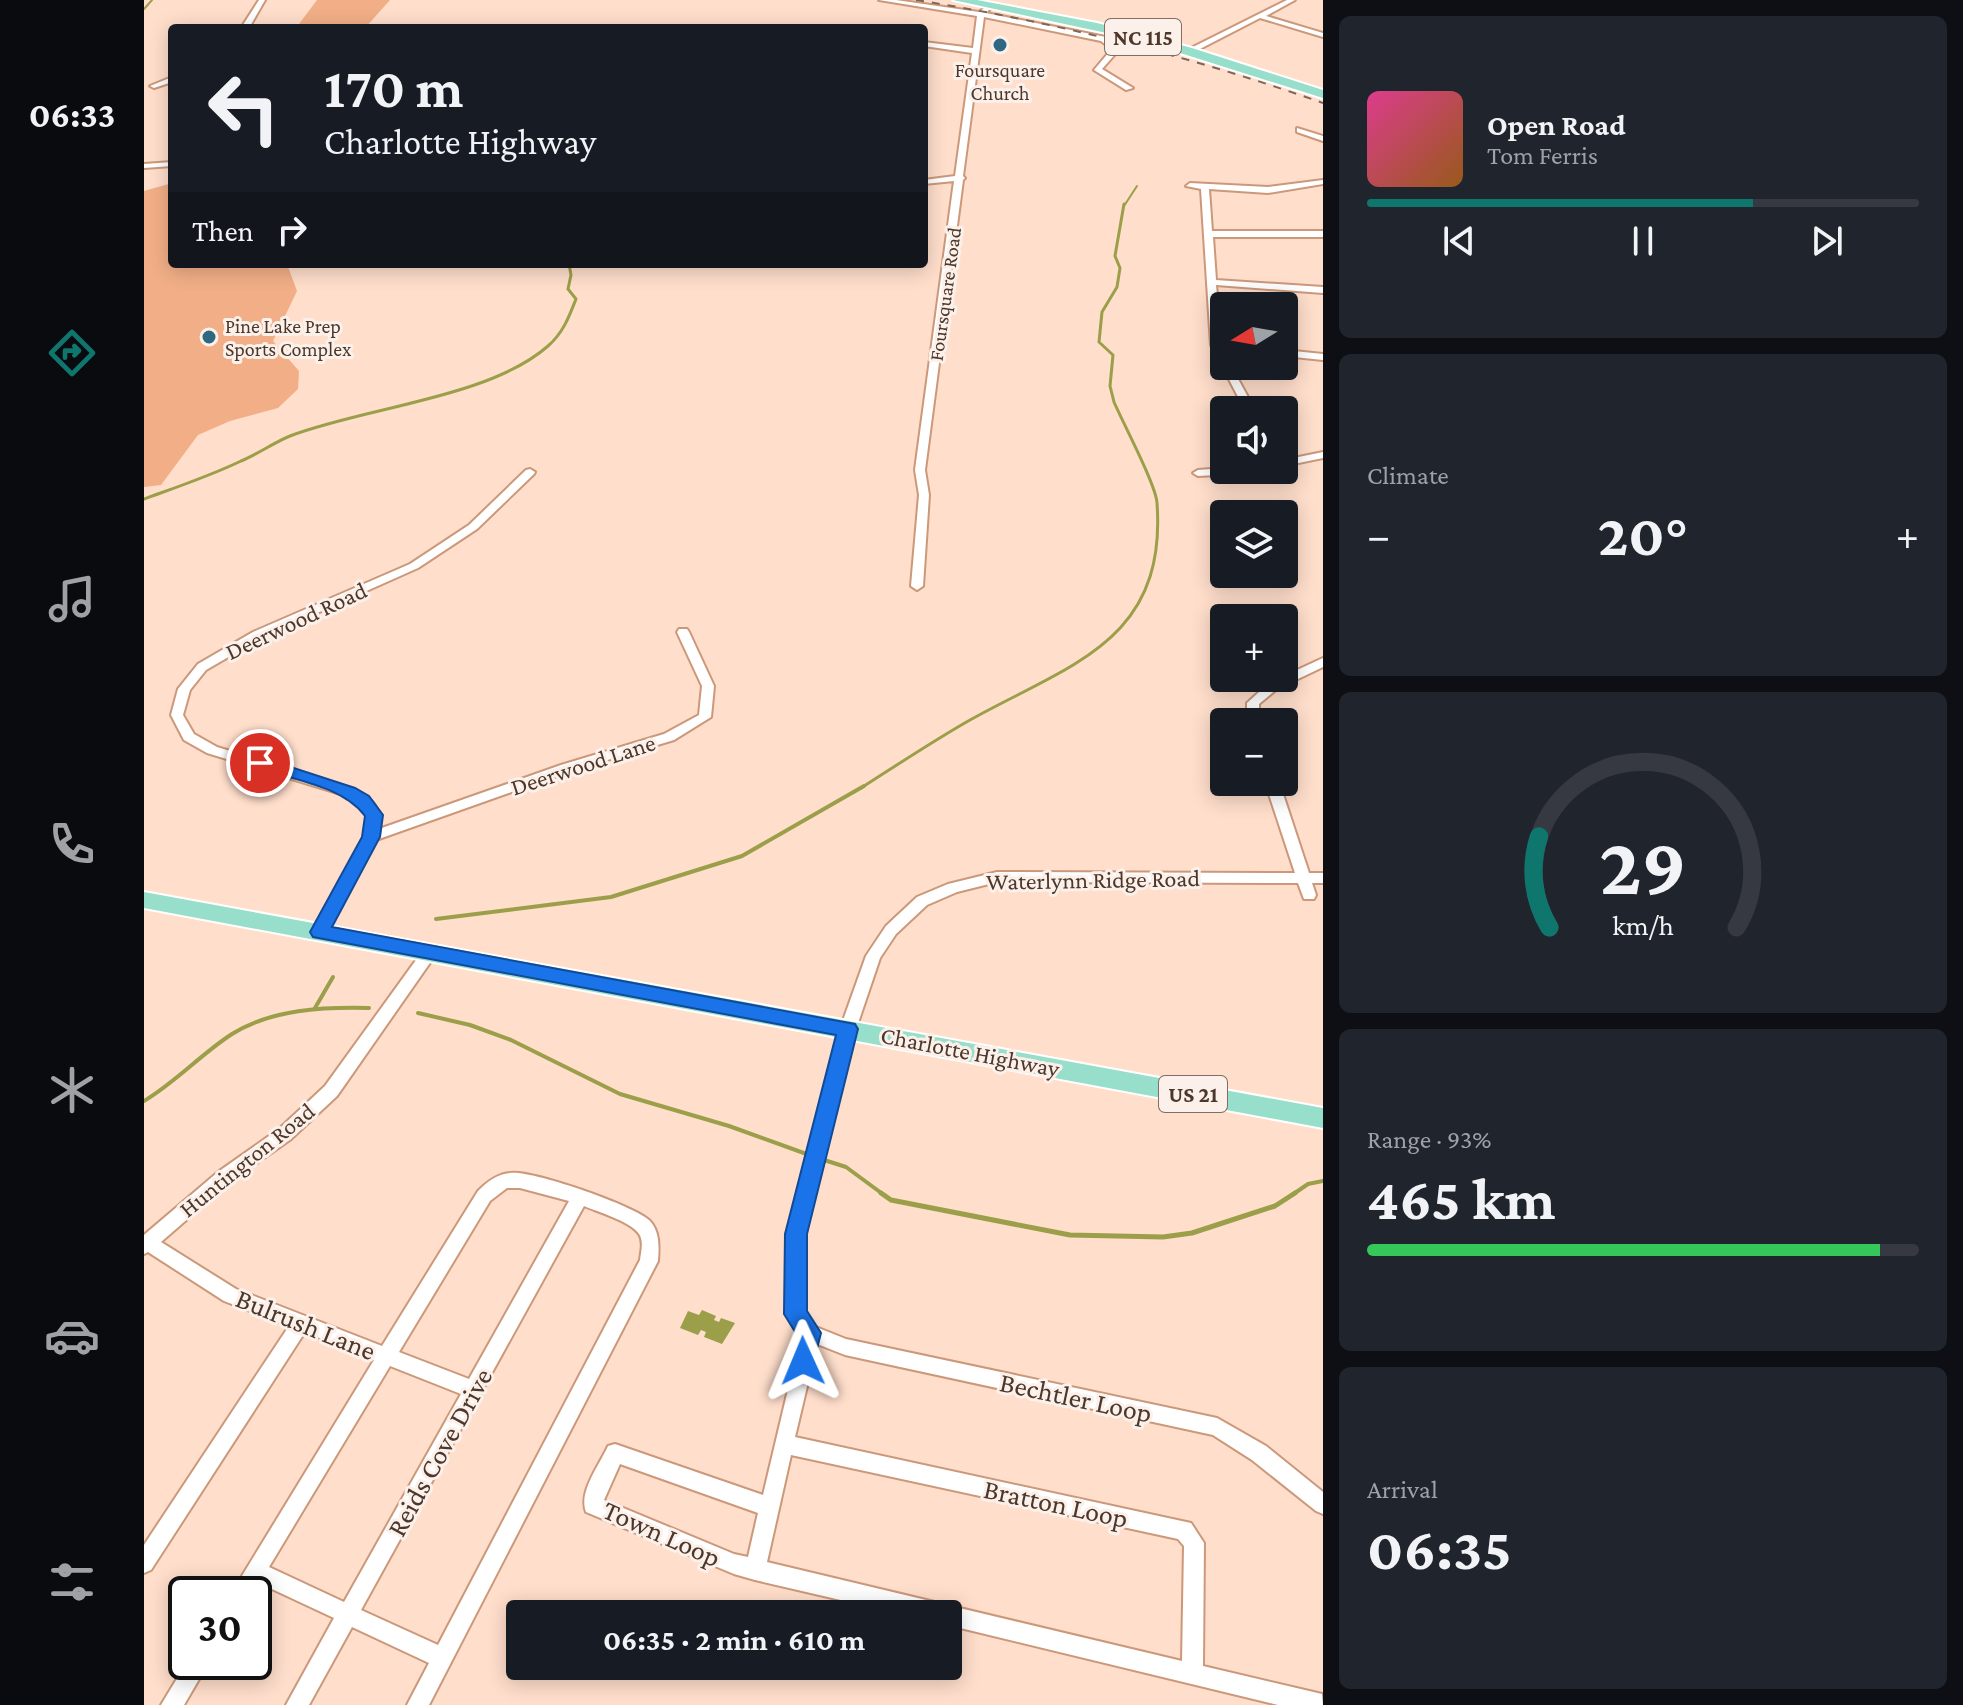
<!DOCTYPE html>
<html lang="en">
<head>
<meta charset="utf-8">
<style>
	:root { --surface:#171b24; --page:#20242c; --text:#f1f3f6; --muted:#9ea1a6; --line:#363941; --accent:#0f766e }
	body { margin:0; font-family:"Crimson Pro",serif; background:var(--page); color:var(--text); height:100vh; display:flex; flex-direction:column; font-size:30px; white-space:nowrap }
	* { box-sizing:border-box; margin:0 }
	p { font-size:26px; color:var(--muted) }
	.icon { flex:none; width:44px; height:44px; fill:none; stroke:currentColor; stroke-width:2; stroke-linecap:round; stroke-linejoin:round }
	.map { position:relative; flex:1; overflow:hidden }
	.panel { display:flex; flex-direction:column; gap:16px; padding:16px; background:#0d0f14; width:640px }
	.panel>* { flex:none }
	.guide { position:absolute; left:24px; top:24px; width:760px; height:244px; border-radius:8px; box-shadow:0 4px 20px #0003; background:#171b24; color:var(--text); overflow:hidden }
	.needle { width:52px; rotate:259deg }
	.fabs { position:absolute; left:1066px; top:292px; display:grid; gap:16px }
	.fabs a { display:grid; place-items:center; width:88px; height:88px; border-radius:8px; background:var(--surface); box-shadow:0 4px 20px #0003; font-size:40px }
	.speed { position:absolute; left:24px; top:1576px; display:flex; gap:16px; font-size:40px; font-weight:700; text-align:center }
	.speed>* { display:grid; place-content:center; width:104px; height:104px; border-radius:50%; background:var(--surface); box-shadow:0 4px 20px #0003; line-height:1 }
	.speed .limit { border:4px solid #111; border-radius:12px; background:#fff; color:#111 }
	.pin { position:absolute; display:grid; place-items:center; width:68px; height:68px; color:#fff; margin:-34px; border:4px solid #fff; border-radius:50%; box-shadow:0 2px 8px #0007 }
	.me { position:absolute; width:88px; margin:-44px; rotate:359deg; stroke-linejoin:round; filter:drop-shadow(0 0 6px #0008) }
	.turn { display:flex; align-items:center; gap:28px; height:168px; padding:0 24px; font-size:36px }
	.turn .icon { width:104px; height:104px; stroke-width:2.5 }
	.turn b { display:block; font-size:56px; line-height:68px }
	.then { display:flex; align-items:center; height:76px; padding:0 24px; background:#0003; gap:16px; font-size:30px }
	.big { font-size:60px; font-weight:700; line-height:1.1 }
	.panel .widget { flex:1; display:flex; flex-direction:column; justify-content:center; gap:12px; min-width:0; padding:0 28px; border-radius:12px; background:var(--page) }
	.panel .dial { align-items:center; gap:0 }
	.dial svg { height:208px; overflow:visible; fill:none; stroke:var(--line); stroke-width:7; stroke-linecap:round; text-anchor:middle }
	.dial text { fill:var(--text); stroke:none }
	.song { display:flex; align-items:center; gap:24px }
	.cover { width:96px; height:96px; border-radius:12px; background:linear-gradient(135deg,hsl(330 70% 55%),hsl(30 70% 35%)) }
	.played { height:8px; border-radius:4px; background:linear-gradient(90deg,var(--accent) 70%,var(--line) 70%) }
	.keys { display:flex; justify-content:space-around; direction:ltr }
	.heat { display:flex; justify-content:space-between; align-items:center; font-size:44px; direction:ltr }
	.charge { height:12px; border-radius:6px; background:linear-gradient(90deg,#34c759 93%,var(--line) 0) }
	.trip { position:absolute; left:362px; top:1600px; width:456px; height:80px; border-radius:8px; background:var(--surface); box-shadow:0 4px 20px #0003; font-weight:700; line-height:80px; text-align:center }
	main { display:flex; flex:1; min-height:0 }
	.dock { display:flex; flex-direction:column; width:144px; justify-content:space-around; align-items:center; background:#090b0e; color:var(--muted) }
	.dock .icon { width:56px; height:56px }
	.dock .on { color:var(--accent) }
	.dock b { font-size:36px; color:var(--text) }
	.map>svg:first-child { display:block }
	.green { fill:#f2af87 }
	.water { fill:#9b9f49 }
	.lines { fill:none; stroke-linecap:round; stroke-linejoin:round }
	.stream-far3 { stroke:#9b9f49; stroke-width:2 }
	.stream-far2 { stroke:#9b9f49; stroke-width:3 }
	.stream-far1 { stroke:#9b9f49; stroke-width:4 }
	.stream { stroke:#9b9f49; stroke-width:5 }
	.minor-casing { stroke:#cc987a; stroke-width:4 }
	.primary-casing { stroke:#fff; stroke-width:4 }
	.minor { fill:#fff; fill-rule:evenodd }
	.primary { fill:#97dfcb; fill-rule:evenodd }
	.rail { stroke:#7e6557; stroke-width:2; stroke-dasharray:8 8; stroke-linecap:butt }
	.route { fill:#1a73e8; stroke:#114b97; stroke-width:2 }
	.poi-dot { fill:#306781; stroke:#fbf0ea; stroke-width:3 }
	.labels { text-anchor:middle; stroke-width:6; stroke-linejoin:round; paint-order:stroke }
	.far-poi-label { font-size:20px; fill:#4c372a; stroke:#fbf0ea }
	.far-street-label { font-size:20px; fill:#4c372a; stroke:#fbf0ea }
	.shield { fill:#fbf0ea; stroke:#806e64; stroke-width:2 }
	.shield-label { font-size:22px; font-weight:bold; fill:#4c372a }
	.street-label { font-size:24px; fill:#4c372a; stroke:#fbf0ea }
	.near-street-label { font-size:28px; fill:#4c372a; stroke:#fbf0ea }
</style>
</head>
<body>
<main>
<nav class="dock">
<b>06:33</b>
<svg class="icon on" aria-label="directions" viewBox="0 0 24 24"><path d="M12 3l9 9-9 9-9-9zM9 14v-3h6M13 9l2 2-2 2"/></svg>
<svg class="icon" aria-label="music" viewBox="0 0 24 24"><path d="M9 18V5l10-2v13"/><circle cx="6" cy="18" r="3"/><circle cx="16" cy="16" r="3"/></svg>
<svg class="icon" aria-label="phone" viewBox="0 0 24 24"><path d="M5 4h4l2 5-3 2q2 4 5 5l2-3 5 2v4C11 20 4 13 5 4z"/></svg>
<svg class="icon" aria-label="climate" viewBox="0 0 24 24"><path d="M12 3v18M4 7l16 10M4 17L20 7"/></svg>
<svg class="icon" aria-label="car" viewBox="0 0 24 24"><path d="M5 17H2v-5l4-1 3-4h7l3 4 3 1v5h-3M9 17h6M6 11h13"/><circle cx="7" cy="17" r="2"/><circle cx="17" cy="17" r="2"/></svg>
<svg class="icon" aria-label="filters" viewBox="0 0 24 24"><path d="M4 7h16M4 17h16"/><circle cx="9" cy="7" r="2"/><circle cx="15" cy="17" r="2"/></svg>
</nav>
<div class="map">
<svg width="1179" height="1705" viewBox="0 0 1179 1705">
	<rect width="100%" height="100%" fill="#ffdecb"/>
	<g class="green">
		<polygon points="173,0 246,0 221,28 152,28"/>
		<polygon points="28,183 28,264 143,264 153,291 129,341 155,371 154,389 134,408 86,421 54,435 17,485 0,487 0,191"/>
	</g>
	<polygon class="water" points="558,1310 572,1316 570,1320 575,1322 577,1318 591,1323 578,1344 560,1337 562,1332 557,1330 554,1335 536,1328 544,1311 555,1315"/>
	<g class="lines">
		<g class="stream-far3">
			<polyline points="0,9 8,0"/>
			<polyline points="980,206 993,186"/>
		</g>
		<g class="stream-far2">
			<path d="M0 499C33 487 66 476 97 461 114 454 129 443 146 436 222 407 345 398 404 346 419 333 425 317 432 299L424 289 427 275 425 264"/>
			<path d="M717 788C753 765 789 741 826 720 926 664 1023 642 1013 503 1012 485 979 423 970 402L966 386 969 355 955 342 958 312 973 287 976 268 971 256 980 204"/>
		</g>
		<g class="stream-far1">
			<polyline points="292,919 467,897 598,856 720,786"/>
			<polyline points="171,1008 189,977"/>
			<polyline points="274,1013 326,1025 367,1040 476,1094 585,1126 668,1156"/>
			<path d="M0 1101C32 1082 57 1054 88 1034 128 1009 179 1007 225 1008"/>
			<polyline points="677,1159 702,1167 740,1195"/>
			<polyline points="1148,1195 1164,1184 1179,1181"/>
		</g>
		<polyline class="stream" points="737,1193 747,1200 926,1235 1019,1237 1048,1233 1131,1206 1151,1193"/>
		<g class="minor-casing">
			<g id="minor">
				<polygon points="115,0 121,0 105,28 97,28"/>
				<polygon points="735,0 752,0 835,12 847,3 850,5 842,13 962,37 973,45 974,51 958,69 989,88 982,90 950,70 966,51 966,48 957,41 840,17 819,176 821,178 819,180 781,470 785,495 779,586 773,590 767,586 775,495 771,470 810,181 780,184 780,180 811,176 828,53 780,46 780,42 829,48 833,16"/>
				<polygon points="1143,0 1151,0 1122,16 1179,33 1179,37 1116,18 1050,52 1043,50"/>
				<polygon points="28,77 28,82 10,88 6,86"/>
				<polygon points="1153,128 1179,136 1179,141 1153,132"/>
				<polygon points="28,162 28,166 0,168 0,164"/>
				<polygon points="1179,180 1179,184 1124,193 1065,189 1068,231 1179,231 1179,237 1069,237 1072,280 1179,287 1179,293 1072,285 1080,366 1087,366 1111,410 1101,410 1067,345 1057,189 1042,186 1046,183 1124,187"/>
				<polygon points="1140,350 1179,354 1179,360 1140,356"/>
				<polygon points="1179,452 1179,458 1140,466 1140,460"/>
				<polygon points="1080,468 1080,470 1117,470 1112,473 1054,476 1049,473 1054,470"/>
				<path d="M386 469 391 472 390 474 333 529 274 568 117 638 62 670 46 690 39 715 50 734 73 747 210 789C228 799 238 807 235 829L417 765 520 734 555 715 558 686 533 632 535 629H543L545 632 570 686 567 717 530 740 427 771 232 840 180 936H170L168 932 220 837 223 815 214 803 200 795 63 753 40 740 27 715 34 689 54 664 109 632 266 564 325 525 382 470Z"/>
				<polygon points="1179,658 1179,667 1133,689 1115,704 1115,722 1103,722 1103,703 1125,683 1140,678 1140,676"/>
				<path d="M1121 782H1135L1165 873H1179V883H1168L1172 895 1170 899H1160L1154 883 853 882 813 892 783 905 752 934 736 958 712 1029 661 1234 660 1312 672 1327 702 1339 1073 1418 1122 1446 1179 1492V1514L1172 1511 1108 1460 1069 1435 701 1355 673 1344 651 1437 1047 1523 1060 1543 1059 1666 1178 1694 1179 1705H1134L804 1625V1614H757L611 1580 590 1574 442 1512C434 1492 456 1464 464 1446L471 1444 619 1495 657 1335 642 1314 643 1234 696 1029 722 956 742 926 773 897 804 884 853 872 1151 873ZM647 1455 1034 1539 1040 1546 1038 1661 623 1562ZM476 1464 614 1513 604 1557 590 1554 460 1500Z"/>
				<path d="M285 947 290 949 292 953 290 957 193 1096 147 1139 86 1182 17 1242 92 1289 238 1346 334 1191C343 1182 353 1174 366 1173 388 1170 488 1205 505 1220 516 1231 515 1247 514 1261L285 1705H263L285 1663 208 1627 165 1705H142L190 1618 115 1583 109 1594H87L230 1360 161 1332 7 1570 0 1573V1545L145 1326 80 1301 4 1252 0 1254V1235L74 1172 135 1129 181 1086 280 949ZM363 1188H376L425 1201 325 1379 255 1352 346 1201ZM440 1206C454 1212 486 1221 495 1234 500 1241 497 1252 496 1260L294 1645 217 1610ZM246 1366 317 1394 200 1602 125 1567Z"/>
				<polygon points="43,1662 65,1662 40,1705 17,1705"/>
			</g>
		</g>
		<g class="primary-casing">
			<g id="primary">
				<polygon points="809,0 833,0 953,23 1048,48 1179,90 1179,98 995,40"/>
				<polygon points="0,892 1179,1108 1179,1128 0,908"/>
			</g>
		</g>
		<use href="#minor" class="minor"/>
		<use href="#primary" class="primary"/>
		<path class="rail" d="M772 0C911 22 1046 56 1179 103"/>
	</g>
	<path class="route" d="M116 757 211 788 225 796 239 815 236 837 188 927 711 1024 714 1029 663 1234V1311L677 1333 668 1368 659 1372 651 1368 648 1361 653 1335 640 1314 641 1234 692 1035 169 937 166 932 218 837 221 816C198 785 145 779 110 767L107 763 110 759Z"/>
	<g class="poi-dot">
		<circle cx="856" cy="45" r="8"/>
		<circle cx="65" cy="337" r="8"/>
	</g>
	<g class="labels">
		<g class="far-poi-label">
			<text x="856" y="77">Foursquare<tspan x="856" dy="23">Church</tspan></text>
			<text x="81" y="333" text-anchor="start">Pine Lake Prep<tspan x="81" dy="23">Sports Complex</tspan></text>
		</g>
		<g class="far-street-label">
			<text transform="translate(801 294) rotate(-82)" y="7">Foursquare Road</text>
		</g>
		<g class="shield">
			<rect x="961" y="19" width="76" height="36" rx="6"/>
			<rect x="1015" y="1076" width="68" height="36" rx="6"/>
		</g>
		<g class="shield-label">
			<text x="999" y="45">NC 115</text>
			<text x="1049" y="1102">US 21</text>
		</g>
		<g class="street-label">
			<text transform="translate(152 621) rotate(-25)" y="8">Deerwood Road</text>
			<text transform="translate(439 765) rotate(-18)" y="8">Deerwood Lane</text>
			<text transform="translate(949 880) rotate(-1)" y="8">Waterlynn Ridge Road</text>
			<text transform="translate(826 1052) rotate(11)" y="8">Charlotte Highway</text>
			<text transform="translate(103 1160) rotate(-39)" y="8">Huntington Road</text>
		</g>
		<g class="near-street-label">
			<text transform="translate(162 1324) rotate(22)" y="10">Bulrush Lane</text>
			<text transform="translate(932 1397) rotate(12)" y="10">Bechtler Loop</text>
			<text transform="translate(295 1452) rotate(-61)" y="10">Reids Cove Drive</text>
			<text transform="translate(912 1503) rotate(12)" y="10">Bratton Loop</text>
			<text transform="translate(518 1533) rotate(24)" y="10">Town Loop</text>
		</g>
	</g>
</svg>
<div class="fabs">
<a><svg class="needle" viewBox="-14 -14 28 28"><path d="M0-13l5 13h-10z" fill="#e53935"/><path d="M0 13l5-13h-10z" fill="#9ea1a6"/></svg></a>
<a><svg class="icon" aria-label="sound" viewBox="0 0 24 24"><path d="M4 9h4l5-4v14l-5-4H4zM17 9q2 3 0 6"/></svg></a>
<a><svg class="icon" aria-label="layers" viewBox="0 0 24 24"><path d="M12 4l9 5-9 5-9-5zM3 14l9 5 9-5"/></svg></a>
<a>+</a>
<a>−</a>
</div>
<div class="speed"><div class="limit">30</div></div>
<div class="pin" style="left:116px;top:763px;background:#d93025"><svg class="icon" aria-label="arrive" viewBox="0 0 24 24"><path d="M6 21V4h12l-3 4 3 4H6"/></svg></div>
<svg class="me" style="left:659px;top:1361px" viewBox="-20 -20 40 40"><path d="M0-17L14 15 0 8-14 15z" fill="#1a73e8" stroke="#fff" stroke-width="4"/></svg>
<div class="trip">06:35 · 2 min · 610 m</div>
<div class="guide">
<div class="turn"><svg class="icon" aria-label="left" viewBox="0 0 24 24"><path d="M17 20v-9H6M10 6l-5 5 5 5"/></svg><div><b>170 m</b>Charlotte Highway</div></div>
<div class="then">Then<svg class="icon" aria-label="right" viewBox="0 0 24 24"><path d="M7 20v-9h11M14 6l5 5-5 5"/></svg></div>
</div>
</div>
<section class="panel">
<div class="widget">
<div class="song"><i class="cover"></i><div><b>Open Road</b><p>Tom Ferris</p></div></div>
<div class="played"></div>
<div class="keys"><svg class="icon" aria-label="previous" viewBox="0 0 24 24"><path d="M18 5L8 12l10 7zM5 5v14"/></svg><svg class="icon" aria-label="pause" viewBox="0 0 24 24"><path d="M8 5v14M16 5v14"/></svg><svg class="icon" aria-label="next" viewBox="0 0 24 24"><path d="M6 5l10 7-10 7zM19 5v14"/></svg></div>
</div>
<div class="widget"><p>Climate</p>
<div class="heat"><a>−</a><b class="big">20°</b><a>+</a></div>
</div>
<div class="widget dial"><svg viewBox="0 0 100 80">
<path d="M14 69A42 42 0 1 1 86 69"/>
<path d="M14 69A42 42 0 0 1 10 34" stroke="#0f766e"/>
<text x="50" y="56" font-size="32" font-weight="700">29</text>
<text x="50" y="72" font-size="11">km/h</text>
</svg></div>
<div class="widget"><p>Range · 93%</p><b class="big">465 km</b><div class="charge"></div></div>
<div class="widget"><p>Arrival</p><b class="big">06:35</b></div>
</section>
</main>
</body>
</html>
